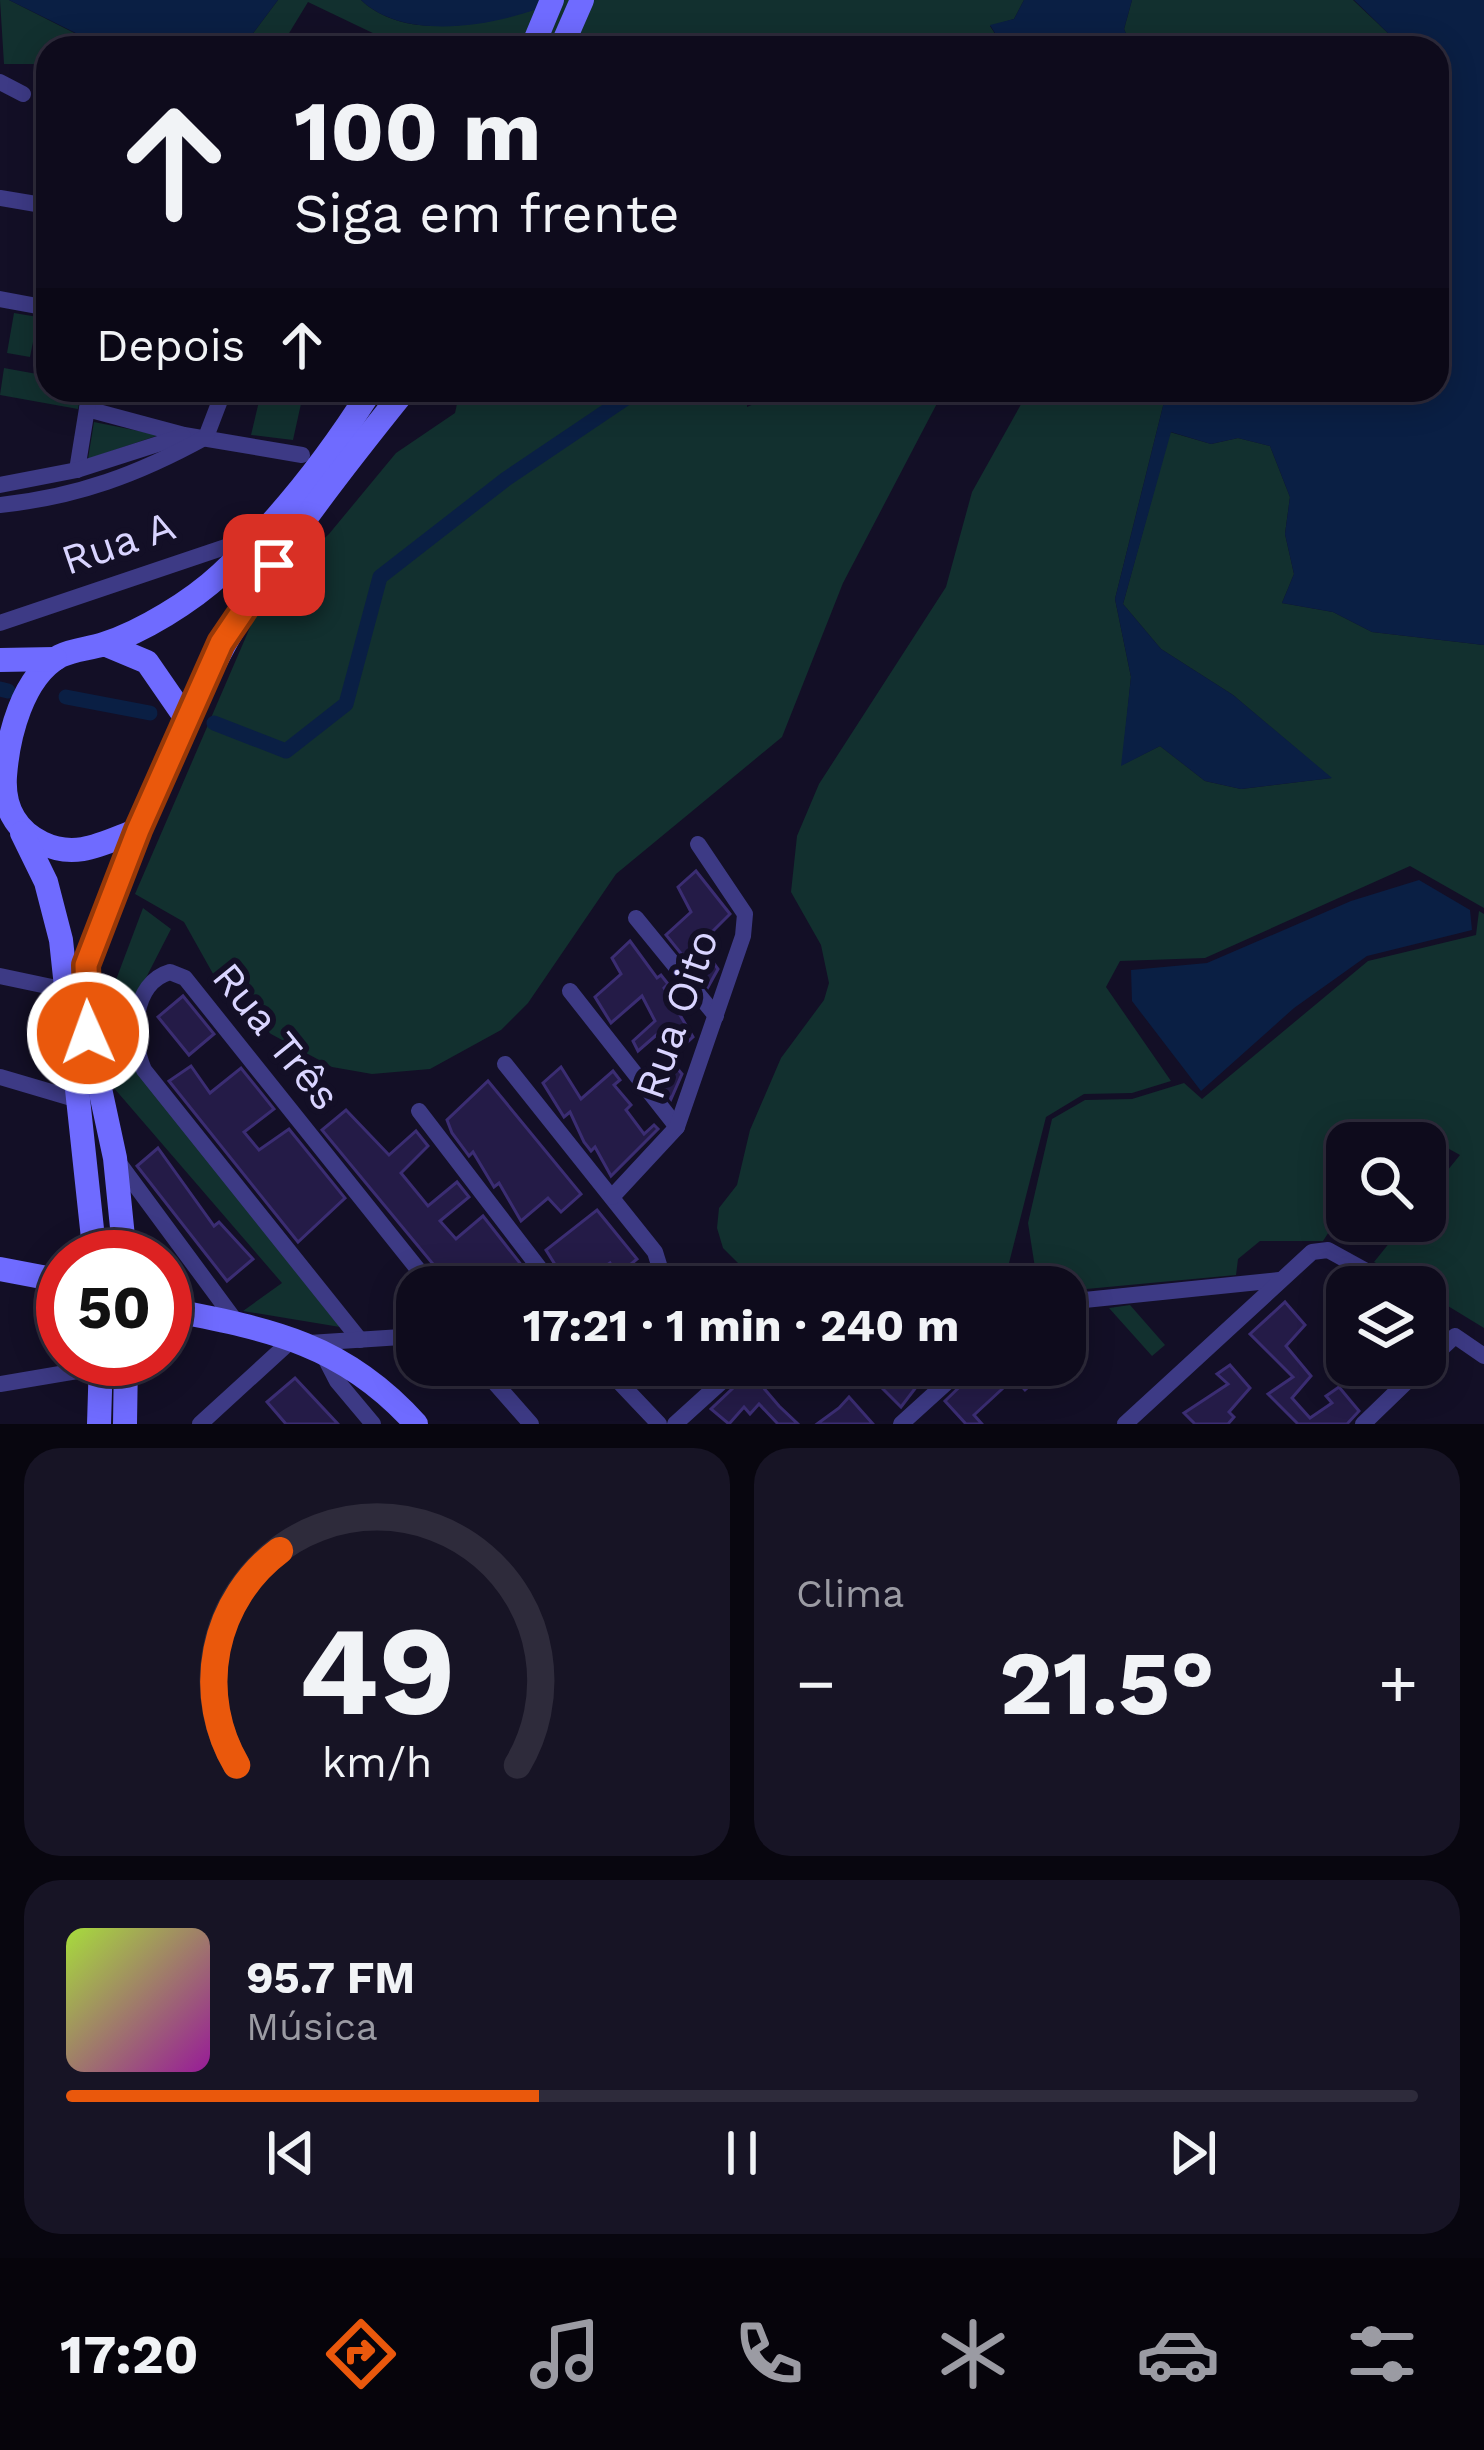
<!DOCTYPE html>
<html lang="pt">
<head>
<meta charset="utf-8">
<style>
	:root { --surface:#0e0b1c; --page:#171425; --text:#f1f3f6; --muted:#9b9ba3; --line:#2e2b3b; --accent:#ea580c }
	body { margin:0; font-family:"Work Sans",sans-serif; background:var(--page); color:var(--text); height:100vh; display:flex; flex-direction:column; font-size:45px; white-space:nowrap }
	* { box-sizing:border-box; margin:0 }
	p { font-size:39px; color:var(--muted) }
	.icon { flex:none; width:66px; height:66px; fill:none; stroke:currentColor; stroke-width:2; stroke-linecap:round; stroke-linejoin:round }
	.map { position:relative; height:1424px; overflow:hidden }
	.side { display:flex; flex-direction:column; gap:24px; padding:24px; background:#08060f; flex:1 }
	.side>* { flex:none }
	.banner { position:absolute; left:36px; top:36px; width:1413px; height:366px; border-radius:36px; box-shadow:0 6px 30px #0003,0 0 0 3px var(--line); background:#0e0b1c; color:var(--text); overflow:hidden }
	.controls { position:absolute; left:1326px; top:1122px; display:grid; gap:24px }
	.controls a { display:grid; place-items:center; width:120px; height:120px; border-radius:24px; background:var(--surface); box-shadow:0 6px 30px #0003,0 0 0 3px var(--line); font-size:60px }
	.speed { position:absolute; left:36px; top:1230px; display:flex; gap:24px; font-size:60px; font-weight:700; text-align:center }
	.speed>* { display:grid; place-content:center; width:156px; height:156px; border-radius:50%; background:var(--surface); box-shadow:0 6px 30px #0003,0 0 0 3px var(--line); line-height:1 }
	.speed .limit { border:18px solid #d22; background:#fff; color:#111 }
	.pin { position:absolute; display:grid; place-items:center; width:102px; height:102px; color:#fff; margin:-51px; border-radius:24px; box-shadow:0 6px 18px #0006 }
	.me { position:absolute; width:132px; margin:-66px; rotate:358deg; stroke-linejoin:round; filter:drop-shadow(0 0 9px #0008) }
	.turn { display:flex; align-items:center; gap:42px; height:252px; padding:0 60px; font-size:54px }
	.turn .icon { width:156px; height:156px; stroke-width:2.5 }
	.turn b { display:block; font-size:84px; line-height:102px }
	.then { display:flex; align-items:center; height:114px; padding:0 60px; background:#0003; gap:24px; font-size:45px }
	.big { font-size:90px; font-weight:700; line-height:1.1 }
	.side .widget { flex:1; display:flex; flex-direction:column; justify-content:center; gap:18px; min-width:0; padding:0 42px; border-radius:36px; background:var(--page) }
	.side .dial { align-items:center; gap:0 }
	.dial svg { height:312px; overflow:visible; fill:none; stroke:var(--line); stroke-width:7; stroke-linecap:round; text-anchor:middle }
	.dial text { fill:var(--text); stroke:none }
	.song { display:flex; align-items:center; gap:36px }
	.cover { width:144px; height:144px; border-radius:18px; background:linear-gradient(135deg,hsl(80 70% 55%),hsl(300 70% 35%)) }
	.played { height:12px; border-radius:6px; background:linear-gradient(90deg,var(--accent) 35%,var(--line) 35%) }
	.keys { display:flex; justify-content:space-around; direction:ltr }
	.heat { display:flex; justify-content:space-between; align-items:center; font-size:66px; direction:ltr }
	.side .tiles { flex:1; display:grid; gap:24px; grid-template-columns:1fr 1fr }
	.widget:last-child { grid-column:span 2 }
	.trip { position:absolute; left:396px; top:1266px; width:690px; height:120px; border-radius:36px; background:var(--surface); box-shadow:0 6px 30px #0003,0 0 0 3px var(--line); font-weight:700; line-height:120px; text-align:center }
	.tabs { display:flex; height:192px; justify-content:space-around; align-items:center; background:#06040b; color:var(--muted) }
	.tabs .icon { width:84px; height:84px }
	.tabs .on { color:var(--accent) }
	.tabs b { font-size:54px; color:var(--text) }
	.map>svg:first-child { display:block }
	.green { fill:#12302f }
	.water { fill:#0a1f44 }
	.lines { fill:none; stroke-linecap:round; stroke-linejoin:round }
	.canal { stroke:#0a1f44; stroke-width:15 }
	.building { fill:#241b47; stroke:#3b2d73; stroke-width:3 }
	.street { stroke:#3d3a85; stroke-width:16 }
	.secondary { stroke:#6f6bff; stroke-width:24 }
	.route-casing { stroke:#983908; stroke-width:30 }
	.route { stroke:#ea580c; stroke-width:21 }
	.labels { text-anchor:middle; stroke-width:12; stroke-linejoin:round; paint-order:stroke }
	.street-label { font-size:42px; fill:#d9d4ff; stroke:#130f26 }
</style>
</head>
<body>
<div class="map">
<svg width="1484" height="1424" viewBox="0 0 1484 1424">
	<rect width="100%" height="100%" fill="#130f26"/>
	<g class="green">
		<polygon points="0,0 9,0 100,46 48,48 48,64 4,64"/>
		<path d="M278 0H361C411 47 503 20 561 0H1024L1014 19 990 26 1004 48H404L308 2 280 48H242Z"/>
		<polygon points="1132,0 1353,0 1389,34 1395,48 1132,48 1124,29"/>
		<polygon points="14,313 38,317 30,357 7,353"/>
		<polygon points="4,368 48,376 48,390 81,390 78,409 0,395"/>
		<polygon points="276,390 304,390 293,440 251,435 260,397 273,400"/>
		<polygon points="460,390 747,390 747,407 785,390 944,390 843,583 782,737 616,874 528,1003 501,1030 430,1069 372,1074 332,1067 271,1034 221,988 184,922 135,894 264,595 329,534 396,453 455,413"/>
		<polygon points="1029,390 1167,390 1115,599 1131,677 1122,765 1160,746 1205,781 1241,789 1331,778 1233,695 1161,649 1123,604 1170,432 1211,444 1238,438 1270,446 1290,497 1285,534 1294,574 1282,603 1333,612 1372,632 1484,645 1484,908 1410,866 1205,958 1120,961 1106,987 1171,1081 1132,1093 1084,1094 1046,1117 1008,1267 953,1287 797,1287 738,1263 723,1248 717,1228 719,1208 737,1185 750,1130 781,1058 824,1000 829,983 821,945 791,892 797,836 819,784 946,587 972,492"/>
		<polygon points="94,422 159,435 88,459"/>
		<polygon points="143,908 171,929 131,1007 137,1070 340,1327 243,1311 282,1283 101,1073 108,1001"/>
		<polygon points="1479,911 1484,914 1484,1328 1425,1292 1425,1287 1374,1262 1407,1221 1425,1221 1425,1198 1460,1155 1402,1123 1388,1143 1347,1143 1347,1204 1323,1241 1260,1241 1238,1259 1236,1275 1065,1291 1038,1287 1028,1223 1052,1119 1085,1100 1132,1099 1184,1083 1202,1099 1368,961 1476,935"/>
		<polygon points="1130,1305 1165,1345 1152,1356 1109,1308"/>
	</g>
	<g class="water">
		<polygon points="9,0 278,0 242,48 106,48"/>
		<path d="M361 0H560C506 24 408 45 361 0Z"/>
		<polygon points="1024,0 1132,0 1124,29 1132,48 1004,48 990,25 1014,19"/>
		<polygon points="1354,0 1484,0 1484,645 1372,632 1333,612 1282,603 1294,574 1285,534 1290,497 1270,446 1238,438 1211,444 1171,432 1123,604 1161,649 1233,695 1332,778 1241,789 1205,781 1160,746 1121,766 1131,677 1115,599 1167,390 1437,390 1437,48 1395,48 1389,34"/>
		<polygon points="1419,880 1470,910 1472,930 1367,956 1294,1008 1201,1091 1132,1001 1131,970 1207,963 1351,901"/>
	</g>
	<g class="lines">
		<g class="canal">
			<polyline points="0,689 8,691"/>
			<polyline points="66,697 150,713"/>
			<polyline points="214,723 286,751 346,704 380,577 506,479 638,390"/>
		</g>
	</g>
	<g class="building">
		<polygon points="696,871 730,914 700,944 718,969 708,987 666,935 691,912 678,887"/>
		<polygon points="630,941 657,978 661,975 668,984 664,988 693,1037 673,1055 661,1031 638,1051 633,1041 655,1021 642,996 611,1023 595,997 621,974 612,958"/>
		<polygon points="183,996 214,1034 189,1055 158,1017"/>
		<polygon points="667,1056 682,1074 671,1099 650,1072"/>
		<polygon points="191,1066 210,1093 241,1068 274,1109 244,1132 259,1150 289,1129 345,1198 298,1242 169,1081"/>
		<polygon points="561,1067 581,1099 613,1071 620,1080 614,1085 631,1105 626,1110 644,1134 654,1125 658,1129 611,1176 595,1147 591,1151 584,1142 570,1112 564,1117 543,1083"/>
		<polygon points="488,1081 581,1194 561,1212 548,1198 521,1221 499,1183 494,1187 473,1152 469,1156 452,1133 447,1120"/>
		<polygon points="346,1110 389,1155 416,1131 428,1146 401,1173 428,1206 457,1182 469,1197 440,1221 456,1239 483,1216 530,1276 517,1287 452,1287 322,1130"/>
		<polygon points="158,1148 214,1226 219,1222 253,1259 227,1281 137,1166"/>
		<polygon points="597,1210 637,1259 617,1276 610,1263 576,1287 570,1275 564,1279 546,1250"/>
		<polygon points="1285,1302 1305,1325 1286,1346 1311,1376 1292,1398 1310,1418 1332,1403 1326,1396 1339,1387 1359,1411 1347,1424 1298,1424 1268,1394 1293,1377 1250,1334"/>
		<polygon points="902,1365 933,1365 901,1407 877,1383"/>
		<polygon points="1004,1365 1035,1365 1028,1372 1036,1380 1025,1390 1014,1378 974,1415 982,1424 966,1424 945,1401 978,1369 988,1380"/>
		<polygon points="1230,1365 1250,1388 1229,1412 1234,1417 1228,1424 1195,1424 1184,1413 1228,1384 1217,1374"/>
		<polygon points="750,1372 779,1406 798,1424 778,1424 759,1404 750,1414 744,1407 729,1424 711,1409"/>
		<polygon points="295,1378 338,1424 286,1424 267,1402"/>
		<polygon points="849,1397 873,1424 817,1424 839,1408"/>
	</g>
	<g class="lines">
		<g class="street">
			<polyline points="0,82 23,94"/>
			<polyline points="0,198 48,206"/>
			<polyline points="0,299 48,308"/>
			<polyline points="87,409 184,435 302,455"/>
			<polyline points="77,470 90,390"/>
			<polyline points="0,485 77,470 183,436"/>
			<path d="M0 505C77 497 139 474 206 437L224 390"/>
			<polyline points="0,623 255,537"/>
			<polyline points="636,918 716,1016"/>
			<polyline points="0,976 66,990"/>
			<polyline points="570,991 677,1127"/>
			<polyline points="505,1064 655,1252 666,1287"/>
			<polyline points="0,1077 75,1099"/>
			<polyline points="419,1111 554,1287"/>
			<polyline points="116,1159 237,1323"/>
			<polyline points="612,1197 677,1127 743,936 745,914 698,844"/>
			<polyline points="1065,1302 1279,1280"/>
			<path d="M360 1340 144 1070C130 1038 132 983 170 972L185 978 432 1287"/>
			<polyline points="309,1343 417,1336"/>
			<polyline points="322,1352 337,1381 373,1424"/>
			<polyline points="1425,1364 1455,1336 1484,1356"/>
			<polyline points="479,1365 531,1424"/>
			<polyline points="603,1365 659,1424"/>
			<polyline points="0,1384 101,1367"/>
			<polyline points="200,1424 294,1338"/>
			<polyline points="675,1424 740,1365"/>
			<polyline points="901,1424 966,1365"/>
			<polyline points="1125,1424 1312,1252 1328,1250 1368,1272"/>
			<polyline points="1363,1424 1424,1365"/>
		</g>
		<g class="secondary">
			<polyline points="532,48 552,0"/>
			<polyline points="561,48 582,0"/>
			<path d="M104 644 147 662 187 720 138 830C105 842 77 860 42 843 15 830 3 806 5 776 8 737 22 677 60 656 75 649 89 649 104 644 142 632 192 601 221 574 278 522 330 455 371 390"/>
			<polyline points="0,660 55,659"/>
			<path d="M187 720C240 598 322 493 405 390"/>
			<polyline points="22,833 46,882 61,940 95,1257"/>
			<polyline points="125,1257 115,1158 88,1033 86,965 138,830"/>
			<polyline points="0,1269 63,1281"/>
			<path d="M165 1309C267 1329 343 1342 416 1424"/>
			<polyline points="99,1424 101,1359"/>
			<polyline points="125,1424 126,1359"/>
		</g>
	</g>
	<g class="lines">
		<g class="route-casing">
			<polyline id="route" points="88,1033 86,965 138,830 221,643 274,565"/>
		</g>
		<use href="#route" class="route"/>
	</g>
	<g class="labels">
		<g class="street-label">
			<text transform="translate(118 542) rotate(-19)" y="15">Rua A</text>
			<text transform="translate(676 1014) rotate(-71)" y="15">Rua Oito</text>
			<text transform="translate(277 1036) rotate(51)" y="15">Rua Três</text>
		</g>
	</g>
</svg>
<div class="controls">
<a><svg class="icon" aria-label="search" viewBox="0 0 24 24"><circle cx="10" cy="10" r="6"/><path d="M15 15l6 6"/></svg></a>
<a><svg class="icon" aria-label="layers" viewBox="0 0 24 24"><path d="M12 4l9 5-9 5-9-5zM3 14l9 5 9-5"/></svg></a>
</div>
<div class="speed"><div class="limit">50</div></div>
<div class="pin" style="left:274px;top:565px;background:#d93025"><svg class="icon" aria-label="arrive" viewBox="0 0 24 24"><path d="M6 21V4h12l-3 4 3 4H6"/></svg></div>
<svg class="me" style="left:88px;top:1033px" viewBox="-20 -20 40 40"><circle r="17" fill="#ea580c" stroke="#fff" stroke-width="3"/><path d="M0-11L8 9 0 5-8 9z" fill="#fff"/></svg>
<div class="trip">17:21 · 1 min · 240 m</div>
<div class="banner">
<div class="turn"><svg class="icon" aria-label="ahead" viewBox="0 0 24 24"><path d="M12 20V5M6 11l6-6 6 6"/></svg><div><b>100 m</b>Siga em frente</div></div>
<div class="then">Depois<svg class="icon" aria-label="ahead" viewBox="0 0 24 24"><path d="M12 20V5M6 11l6-6 6 6"/></svg></div>
</div>
</div>
<section class="side">
<div class="tiles">
<div class="widget dial"><svg viewBox="0 0 100 80">
<path d="M14 69A42 42 0 1 1 86 69"/>
<path d="M14 69A42 42 0 0 1 25 14" stroke="#ea580c"/>
<text x="50" y="56" font-size="32" font-weight="700">49</text>
<text x="50" y="72" font-size="11">km/h</text>
</svg></div>
<div class="widget"><p>Clima</p>
<div class="heat"><a>−</a><b class="big">21.5°</b><a>+</a></div>
</div>
<div class="widget">
<div class="song"><i class="cover"></i><div><b>95.7 FM</b><p>Música</p></div></div>
<div class="played"></div>
<div class="keys"><svg class="icon" aria-label="previous" viewBox="0 0 24 24"><path d="M18 5L8 12l10 7zM5 5v14"/></svg><svg class="icon" aria-label="pause" viewBox="0 0 24 24"><path d="M8 5v14M16 5v14"/></svg><svg class="icon" aria-label="next" viewBox="0 0 24 24"><path d="M6 5l10 7-10 7zM19 5v14"/></svg></div>
</div>
</div>
</section>
<nav class="tabs">
<b>17:20</b>
<svg class="icon on" aria-label="directions" viewBox="0 0 24 24"><path d="M12 3l9 9-9 9-9-9zM9 14v-3h6M13 9l2 2-2 2"/></svg>
<svg class="icon" aria-label="music" viewBox="0 0 24 24"><path d="M9 18V5l10-2v13"/><circle cx="6" cy="18" r="3"/><circle cx="16" cy="16" r="3"/></svg>
<svg class="icon" aria-label="phone" viewBox="0 0 24 24"><path d="M5 4h4l2 5-3 2q2 4 5 5l2-3 5 2v4C11 20 4 13 5 4z"/></svg>
<svg class="icon" aria-label="climate" viewBox="0 0 24 24"><path d="M12 3v18M4 7l16 10M4 17L20 7"/></svg>
<svg class="icon" aria-label="car" viewBox="0 0 24 24"><path d="M5 17H2v-5l4-1 3-4h7l3 4 3 1v5h-3M9 17h6M6 11h13"/><circle cx="7" cy="17" r="2"/><circle cx="17" cy="17" r="2"/></svg>
<svg class="icon" aria-label="filters" viewBox="0 0 24 24"><path d="M4 7h16M4 17h16"/><circle cx="9" cy="7" r="2"/><circle cx="15" cy="17" r="2"/></svg>
</nav>
</body>
</html>
